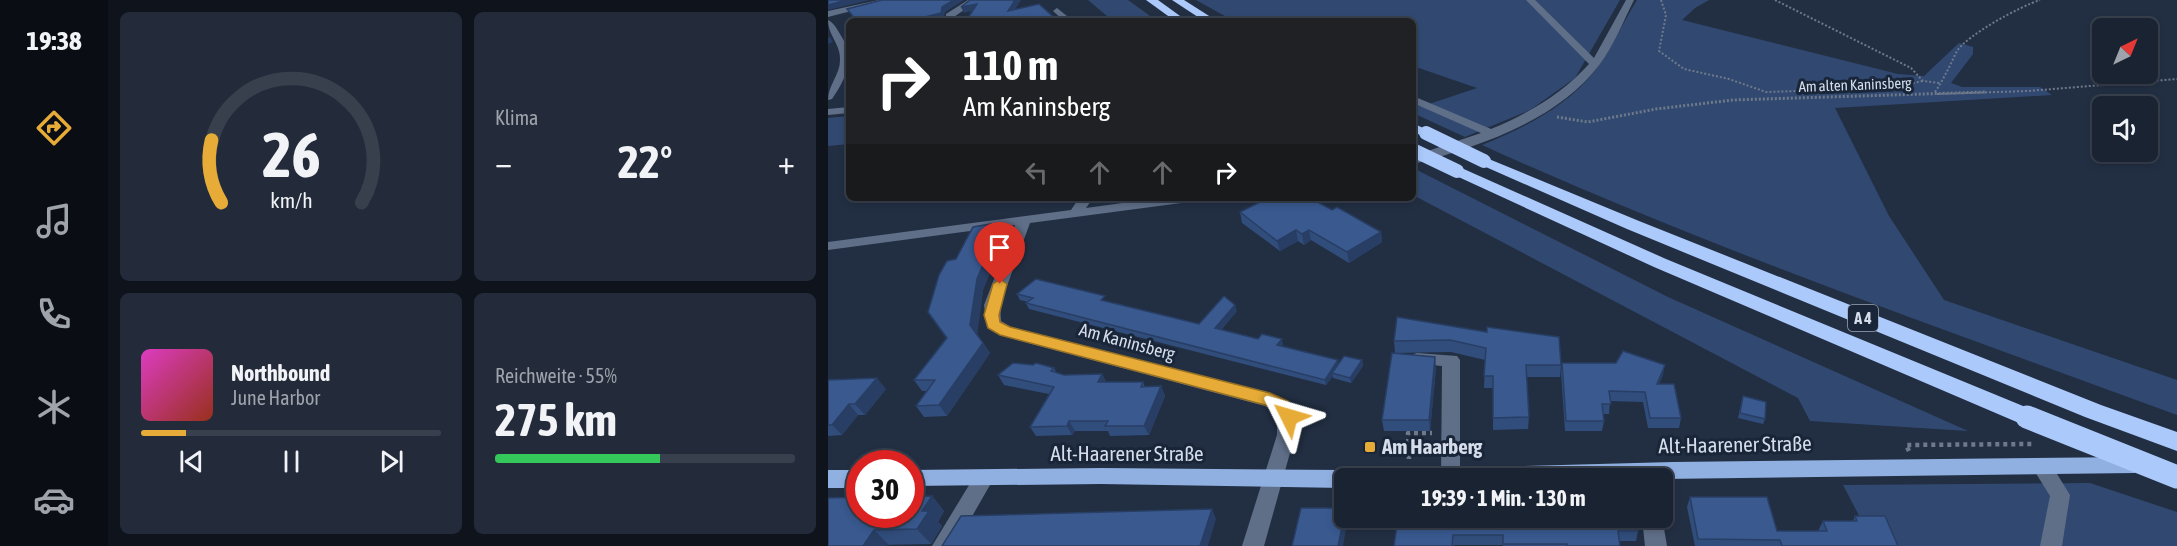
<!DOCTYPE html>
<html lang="de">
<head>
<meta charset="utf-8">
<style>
	:root { --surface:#1a2332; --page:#232b3a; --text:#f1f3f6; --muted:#9fa4ac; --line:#38404d; --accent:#e7ac37 }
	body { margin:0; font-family:"Asap Condensed",sans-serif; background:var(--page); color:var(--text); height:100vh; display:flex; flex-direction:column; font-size:22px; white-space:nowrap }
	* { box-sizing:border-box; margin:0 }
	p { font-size:20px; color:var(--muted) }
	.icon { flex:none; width:33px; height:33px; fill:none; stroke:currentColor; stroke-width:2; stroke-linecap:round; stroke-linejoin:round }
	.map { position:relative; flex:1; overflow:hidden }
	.drawer { display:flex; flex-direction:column; gap:12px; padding:12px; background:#0e131c; width:720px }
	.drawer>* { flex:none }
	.top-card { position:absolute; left:18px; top:18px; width:570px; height:183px; border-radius:9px; box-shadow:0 3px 9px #0003,0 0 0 2px var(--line); background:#202124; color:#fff; overflow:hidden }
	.needle { width:39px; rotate:43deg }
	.buttons { position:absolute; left:1264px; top:18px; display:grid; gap:12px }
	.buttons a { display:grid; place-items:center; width:66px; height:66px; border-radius:9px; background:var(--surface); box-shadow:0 3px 9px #0003,0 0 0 2px var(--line); font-size:30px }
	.speed { position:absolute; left:18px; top:450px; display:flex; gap:12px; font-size:30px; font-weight:700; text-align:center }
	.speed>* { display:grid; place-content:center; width:78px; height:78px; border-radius:50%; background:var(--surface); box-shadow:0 3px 9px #0003,0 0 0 2px var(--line); line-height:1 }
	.speed .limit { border:9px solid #d22; background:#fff; color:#111 }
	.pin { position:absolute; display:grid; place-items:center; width:51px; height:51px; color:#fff; margin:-62px -26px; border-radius:50% 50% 50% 0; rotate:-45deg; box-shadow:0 0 6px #0007 }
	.pin .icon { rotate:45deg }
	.me { position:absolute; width:66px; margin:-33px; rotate:310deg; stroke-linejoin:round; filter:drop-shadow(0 0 4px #0008) }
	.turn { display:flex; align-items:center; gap:21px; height:126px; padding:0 18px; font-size:27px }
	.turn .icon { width:78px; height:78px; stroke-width:2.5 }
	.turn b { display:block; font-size:42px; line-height:51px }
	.lanes { display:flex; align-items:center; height:57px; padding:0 18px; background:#0003; justify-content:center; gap:30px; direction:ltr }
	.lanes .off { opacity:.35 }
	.big { font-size:45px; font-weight:700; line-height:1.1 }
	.drawer .card { flex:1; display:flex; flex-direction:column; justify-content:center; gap:9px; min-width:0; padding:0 21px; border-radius:9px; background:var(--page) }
	.drawer .dial { align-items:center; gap:0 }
	.dial svg { height:156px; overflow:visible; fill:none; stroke:var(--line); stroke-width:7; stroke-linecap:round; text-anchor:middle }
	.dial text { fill:var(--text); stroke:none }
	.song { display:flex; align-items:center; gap:18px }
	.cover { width:72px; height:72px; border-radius:9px; background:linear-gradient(135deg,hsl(310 70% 55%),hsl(10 70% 35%)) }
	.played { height:6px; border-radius:3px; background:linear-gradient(90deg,var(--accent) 15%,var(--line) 15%) }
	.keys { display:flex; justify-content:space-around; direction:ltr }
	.heat { display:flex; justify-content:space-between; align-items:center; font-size:33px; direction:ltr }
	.charge { height:9px; border-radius:4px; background:linear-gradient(90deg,#34c759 55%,var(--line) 0) }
	.drawer .tiles { flex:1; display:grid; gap:12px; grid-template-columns:repeat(2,1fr) }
	.trip { position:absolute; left:506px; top:468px; width:339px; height:60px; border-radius:9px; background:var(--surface); box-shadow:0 3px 9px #0003,0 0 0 2px var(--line); font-weight:700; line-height:60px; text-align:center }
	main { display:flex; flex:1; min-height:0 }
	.dock { display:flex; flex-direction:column; width:108px; justify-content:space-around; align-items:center; background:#0a0e14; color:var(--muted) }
	.dock .icon { width:42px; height:42px }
	.dock .current { color:var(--accent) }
	.dock b { font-size:27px; color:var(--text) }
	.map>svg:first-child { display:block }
	.green { fill:#314971 }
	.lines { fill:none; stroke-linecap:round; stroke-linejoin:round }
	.path-far2 { stroke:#6e798a; stroke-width:2; stroke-dasharray:2 2; stroke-linecap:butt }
	.path-far1 { stroke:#6e798a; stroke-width:3; stroke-dasharray:2 2; stroke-linecap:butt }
	.path { stroke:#6e798a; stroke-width:4.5; stroke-dasharray:4 4; stroke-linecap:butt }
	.minor { fill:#606f88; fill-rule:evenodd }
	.major { fill:#90b0e2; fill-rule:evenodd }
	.highway { fill:#abc9fa; fill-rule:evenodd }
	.highway-bridge-far1 { stroke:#abc9fa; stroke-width:14 }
	.highway-bridge { stroke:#abc9fa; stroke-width:23 }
	.wall { fill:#314d7b }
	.shaded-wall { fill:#283e64 }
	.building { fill:#39598f; stroke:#283e64; stroke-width:1.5 }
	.route { fill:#e7ac37; stroke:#967024; stroke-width:1.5 }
	.poi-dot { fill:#e7ac37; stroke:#192538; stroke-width:2 }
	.labels { text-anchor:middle; stroke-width:6; stroke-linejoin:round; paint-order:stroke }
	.far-street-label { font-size:15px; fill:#d5ddea; stroke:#192538 }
	.shield { fill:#192538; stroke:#9da6b5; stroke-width:1.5 }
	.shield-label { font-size:16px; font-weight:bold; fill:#d5ddea }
	.street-label { font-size:18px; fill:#d5ddea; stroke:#192538 }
	.near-street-label { font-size:21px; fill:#d5ddea; stroke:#192538 }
	.near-poi-label { font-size:21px; font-weight:bold; fill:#d5ddea; stroke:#192538; text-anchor:start }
</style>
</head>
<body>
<main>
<nav class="dock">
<b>19:38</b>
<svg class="icon current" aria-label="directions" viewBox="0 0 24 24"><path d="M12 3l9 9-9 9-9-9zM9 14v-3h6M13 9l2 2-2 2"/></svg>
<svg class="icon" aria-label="music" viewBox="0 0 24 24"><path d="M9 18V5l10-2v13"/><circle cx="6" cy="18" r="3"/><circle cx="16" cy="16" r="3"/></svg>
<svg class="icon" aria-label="phone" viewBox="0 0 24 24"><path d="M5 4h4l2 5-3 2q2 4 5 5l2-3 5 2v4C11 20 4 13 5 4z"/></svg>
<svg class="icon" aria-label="climate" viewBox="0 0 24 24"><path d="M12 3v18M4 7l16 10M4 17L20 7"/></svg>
<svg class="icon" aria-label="car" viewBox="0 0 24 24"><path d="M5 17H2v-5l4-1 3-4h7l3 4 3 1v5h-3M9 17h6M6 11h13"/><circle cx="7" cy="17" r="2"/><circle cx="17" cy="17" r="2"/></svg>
</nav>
<section class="drawer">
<div class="tiles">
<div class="card dial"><svg viewBox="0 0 100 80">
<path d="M14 69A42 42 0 1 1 86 69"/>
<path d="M14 69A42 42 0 0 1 9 37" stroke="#e7ac37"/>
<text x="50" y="56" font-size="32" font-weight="700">26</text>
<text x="50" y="72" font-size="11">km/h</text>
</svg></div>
<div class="card"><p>Klima</p>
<div class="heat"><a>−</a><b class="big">22°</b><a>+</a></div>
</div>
<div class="card">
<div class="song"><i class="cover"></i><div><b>Northbound</b><p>June Harbor</p></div></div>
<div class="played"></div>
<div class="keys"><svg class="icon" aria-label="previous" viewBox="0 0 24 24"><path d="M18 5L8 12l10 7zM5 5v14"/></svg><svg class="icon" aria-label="pause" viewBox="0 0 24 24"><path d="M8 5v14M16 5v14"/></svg><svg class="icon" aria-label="next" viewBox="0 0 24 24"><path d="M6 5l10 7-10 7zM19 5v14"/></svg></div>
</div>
<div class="card"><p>Reichweite · 55%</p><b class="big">275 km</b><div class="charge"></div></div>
</div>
</section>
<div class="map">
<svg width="1349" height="546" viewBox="0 0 1349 546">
	<rect width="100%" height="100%" fill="#222f43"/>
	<g class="green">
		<polygon points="260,0 300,0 329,21 285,21"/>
		<polygon points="368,0 792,0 747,78 702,110 637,137 585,113 585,101 598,105 649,88 585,66 585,21 406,21"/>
		<path d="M809 0H881L867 8 854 20 1070 74 1096 76 1131 43 1145 47V54L1123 83 1134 87H1212L1224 95 1007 108 1061 216 1116 300 1349 380V415C1116 329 880 248 654 145 695 128 737 108 766 72 782 51 795 23 809 0Z"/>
		<polygon points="21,116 21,144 0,146 0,118"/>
		<polygon points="585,168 840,297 1140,431 982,421 970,398 585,195"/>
		<polygon points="1262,483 1349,512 1349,546 1047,546 1015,485"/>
	</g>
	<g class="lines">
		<g class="path-far2">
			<polyline points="833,0 838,15 831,51 856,69 901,79 938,92 1063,88 1095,81"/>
			<polyline points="947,0 1083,68 1095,81 1112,83"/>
			<path d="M1107 92C1116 79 1122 65 1129 51 1139 35 1193 6 1212 0"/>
			<polyline points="1109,94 1200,91 1349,79"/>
		</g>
		<polyline class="path-far1" points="729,117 760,122 828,109 905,100 1158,92"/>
		<g class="path">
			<polyline points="1081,451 1078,445 1204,444"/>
			<polyline points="581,459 580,433 604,433"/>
		</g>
		<g class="minor">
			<polygon points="51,0 66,0 0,17 0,11"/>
			<polygon points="140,0 150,0 126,17 126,21 118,21 118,14"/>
			<path d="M698 0H707L766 58 798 0H806C795 22 786 45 772 64 731 120 650 147 585 164V156L653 133 585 103V96L663 129C701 113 734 94 761 64Z"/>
			<polygon points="229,8 245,21 236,21 225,11"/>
			<path d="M0 20C6 23 9 29 12 34 28 58 19 77 4 99L0 100C0 85 12 75 12 60 13 45 0 35 0 20Z"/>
			<polygon points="21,107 21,113 0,115 0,109"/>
			<path d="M251 198H265L258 208 331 198H368L361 202 202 223 172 305 173 321 183 327 442 393C463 400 470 414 467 435L436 546H414L449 435V414L437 406 178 337 159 328 156 305 187 225 0 250V242L243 210Z"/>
			<polygon points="589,353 629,356 632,360 632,478 613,477 614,366 583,363 580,359 583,355"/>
			<polygon points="1214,459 1221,461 1242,495 1234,546 1212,546 1222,496 1204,467 1207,461"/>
			<polygon points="156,470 163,472 166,478 127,546 104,546 149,472"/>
			<polygon points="814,518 834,517 839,546 817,546"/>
		</g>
		<g class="major">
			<polygon points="1306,457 1313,459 1316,465 1313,471 1306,473 834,479 543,478 546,472 553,470 845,462"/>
			<polygon points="273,468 516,470 523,473 526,478 516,478 516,488 273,484 82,486 82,470"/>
			<rect x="0" y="470" width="32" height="18"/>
		</g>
		<g class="highway">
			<polygon points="318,0 330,0 359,21 347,21"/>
			<polygon points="344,0 356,0 389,21 376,21"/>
			<polygon points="585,123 605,133 598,137 585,132"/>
			<polygon points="656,157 811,221 1273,405 1349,432 1349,451 1257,417 799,229 651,164 649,161 651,158"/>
			<polygon points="629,166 838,259 1207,411 1210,417 1207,423 1199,426 1191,423 826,267 624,174 621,171"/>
		</g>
		<g class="highway-bridge-far1">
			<polyline points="598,133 656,161"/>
			<polyline points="585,150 629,171"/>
		</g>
		<polyline class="highway-bridge" points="1199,417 1349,477"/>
	</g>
	<g class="wall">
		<polygon points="504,210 553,232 554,242 521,263 483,240 476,245 470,241 452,251 414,223 412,212"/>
		<polygon points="163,224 174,236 163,261 165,265 155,290 149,334 162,353 119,416 96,417 88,406 99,391 94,391 86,380 118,338 100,312 128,259"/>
		<polygon points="189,294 280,302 371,324 409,311 393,330 430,339 455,344 454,346 511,363 534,360 535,366 523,383 505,378 505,376 498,385 201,309 198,303 200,302 192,300"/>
		<polygon points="569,317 733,365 732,377 698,377 701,417 700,429 665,430 665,388 656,388 657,360 623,352 567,353 566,341"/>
		<polygon points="734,363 835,375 831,384 853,418 851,428 820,428 815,402 782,401 781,414 775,414 776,421 774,431 737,431 733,373"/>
		<polygon points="226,368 228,372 236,375 274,374 278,382 315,382 317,387 333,386 337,396 321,435 282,436 280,431 247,431 244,435 208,436 202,427 221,394 176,385 170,375"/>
		<polygon points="608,368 602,431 556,431 554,420"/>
		<polygon points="0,380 58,389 37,415 30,415 14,435 0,436"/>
		<polygon points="915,396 937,419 935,424 910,418"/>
		<polygon points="104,496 116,511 110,522 114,526 103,544 0,546"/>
		<polygon points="862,497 949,531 990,531 995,521 1025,521 1027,516 1070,546 867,546 859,507"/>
		<polygon points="570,518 810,531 808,541 791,541 792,546 675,546 675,545 626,545 625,546 566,546"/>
	</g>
	<g class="shaded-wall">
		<polygon points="19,0 42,0 0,10 0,5"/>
		<polygon points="126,0 136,0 117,12 116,18 104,21 81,21 114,7"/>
		<polygon points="187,0 193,0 183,16 180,11"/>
		<polygon points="149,4 151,9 136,13 133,7"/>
		<polygon points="2,37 5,42 0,44 0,38"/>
		<polygon points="163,224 166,230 168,226 174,236 163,261 165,265 155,290 149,336 142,325 149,279"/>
		<polygon points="468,230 470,241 452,251 449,241"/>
		<polygon points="481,230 483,240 476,245 474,234"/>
		<polygon points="553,232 554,242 521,263 519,252"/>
		<polygon points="407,305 409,311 389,334 387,328"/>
		<polygon points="454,339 455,344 451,350 449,345"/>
		<polygon points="155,343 162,353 119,416 111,405"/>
		<polygon points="607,357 608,368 602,431 601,420"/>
		<polygon points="510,360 511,365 504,373 505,376 498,385 497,380"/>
		<polygon points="534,360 535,366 523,383 522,378"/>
		<polygon points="837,365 835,375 827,394 829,384"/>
		<polygon points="274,374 279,384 270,382"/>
		<polygon points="49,378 58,389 37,415 27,404"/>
		<polygon points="333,386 337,396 321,435 316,426"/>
		<polygon points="21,404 30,415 14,435 4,425"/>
		<polygon points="241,421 247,431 244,435 239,426"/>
		<polygon points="104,496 116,511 110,522 114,526 103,544 89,529 94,511"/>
		<polygon points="384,509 388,519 380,546 372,546"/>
		<polygon points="516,517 520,518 520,519 515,546 510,546"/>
		<polygon points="46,530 60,544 59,546 35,546"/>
	</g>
	<g class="building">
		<polygon points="0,0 19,0 0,5"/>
		<polygon points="54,0 126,0 114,7 113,13 81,21 29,21 19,9"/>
		<polygon points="142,0 187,0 180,11 211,4 230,21 138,21 149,4 133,7"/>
		<polygon points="440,198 482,198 504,210 509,207 553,232 519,252 481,230 474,234 468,230 449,241 412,212"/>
		<polygon points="163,224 162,227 168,226 155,255 159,255 149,279 142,325 155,343 111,405 88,406 107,380 86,380 119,338 100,312 111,275 119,261 128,259 145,227"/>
		<polygon points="208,279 277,296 273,300 371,324 396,296 407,305 387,328 430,339 434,334 454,339 449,345 510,360 497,380 198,303 205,298 189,294"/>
		<polygon points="569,317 659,332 659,327 731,337 733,365 698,365 701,417 665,418 665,376 656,376 658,348 622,340 566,341"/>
		<polygon points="795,351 837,365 829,384 846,384 853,418 822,418 817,392 781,391 783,404 774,404 776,421 738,421 734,363 788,363"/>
		<polygon points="564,353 607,357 601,420 554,420"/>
		<polygon points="516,356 534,360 522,378 504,373"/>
		<polygon points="185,363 205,365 208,363 226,368 223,371 236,375 274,374 270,382 315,382 313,387 333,386 316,426 277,426 280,421 241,421 239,426 202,427 226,387 170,375"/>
		<polygon points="49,378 27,404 21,404 4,425 0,425 0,380"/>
		<polygon points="915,396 938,402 937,419 912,413"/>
		<polygon points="104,496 94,511 101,511 89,529 46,530 35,546 0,546 0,498 32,497 32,514 82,514 82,497"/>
		<polygon points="862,497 939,497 949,531 999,531 995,521 1029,521 1027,516 1057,516 1070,546 954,546 952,540 870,539"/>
		<polygon points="473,508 516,508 516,517 510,546 464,546"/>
		<polygon points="384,509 372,546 114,546 133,516"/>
		<polygon points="570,518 808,518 810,531 790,531 792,546 739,546 739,544 675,544 675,535 625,535 624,546 566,546"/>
	</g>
	<polygon class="route" points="172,279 179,284 171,315 172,322 182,327 442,393 460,401 469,417 467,422 455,422 449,411 437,405 172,335 160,328 156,315 165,284"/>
	<rect class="poi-dot" x="536" y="441" width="12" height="12" rx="3"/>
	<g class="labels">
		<g class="far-street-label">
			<text transform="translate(1027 85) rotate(-2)" y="5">Am alten Kaninsberg</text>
		</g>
		<rect class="shield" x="1020" y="305" width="30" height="26" rx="4.5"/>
		<g class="shield-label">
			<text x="1035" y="324">A 4</text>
		</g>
		<g class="street-label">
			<text transform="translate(299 342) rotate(15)" y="6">Am Kaninsberg</text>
		</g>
		<g class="near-street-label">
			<text transform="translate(907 445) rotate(-1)" y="7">Alt-Haarener Straße</text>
			<text x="299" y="461">Alt-Haarener Straße</text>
		</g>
		<g class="near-poi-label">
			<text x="554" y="454">Am Haarberg</text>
		</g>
	</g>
</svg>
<div class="buttons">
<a><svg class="needle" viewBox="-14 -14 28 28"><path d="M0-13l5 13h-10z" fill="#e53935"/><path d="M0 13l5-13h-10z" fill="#9fa4ac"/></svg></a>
<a><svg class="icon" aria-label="sound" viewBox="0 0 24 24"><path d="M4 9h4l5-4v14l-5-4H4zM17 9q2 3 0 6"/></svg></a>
</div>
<div class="speed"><div class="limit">30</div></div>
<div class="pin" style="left:172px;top:284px;background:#d93025"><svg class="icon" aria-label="arrive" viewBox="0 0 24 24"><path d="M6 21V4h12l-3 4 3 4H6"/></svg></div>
<svg class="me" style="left:461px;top:417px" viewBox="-20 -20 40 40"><path d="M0-17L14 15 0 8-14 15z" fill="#e7ac37" stroke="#fff" stroke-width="4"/></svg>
<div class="trip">19:39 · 1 Min. · 130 m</div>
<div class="top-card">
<div class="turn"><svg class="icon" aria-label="right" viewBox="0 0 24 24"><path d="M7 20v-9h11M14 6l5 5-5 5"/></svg><div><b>110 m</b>Am Kaninsberg</div></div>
<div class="lanes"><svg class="icon off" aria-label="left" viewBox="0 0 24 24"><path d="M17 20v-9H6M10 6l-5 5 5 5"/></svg><svg class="icon off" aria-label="ahead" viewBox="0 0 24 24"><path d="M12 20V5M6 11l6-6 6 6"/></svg><svg class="icon off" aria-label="ahead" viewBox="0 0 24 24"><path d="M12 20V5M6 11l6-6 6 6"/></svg><svg class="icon" aria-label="right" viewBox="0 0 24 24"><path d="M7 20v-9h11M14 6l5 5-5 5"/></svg></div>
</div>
</div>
</main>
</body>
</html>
